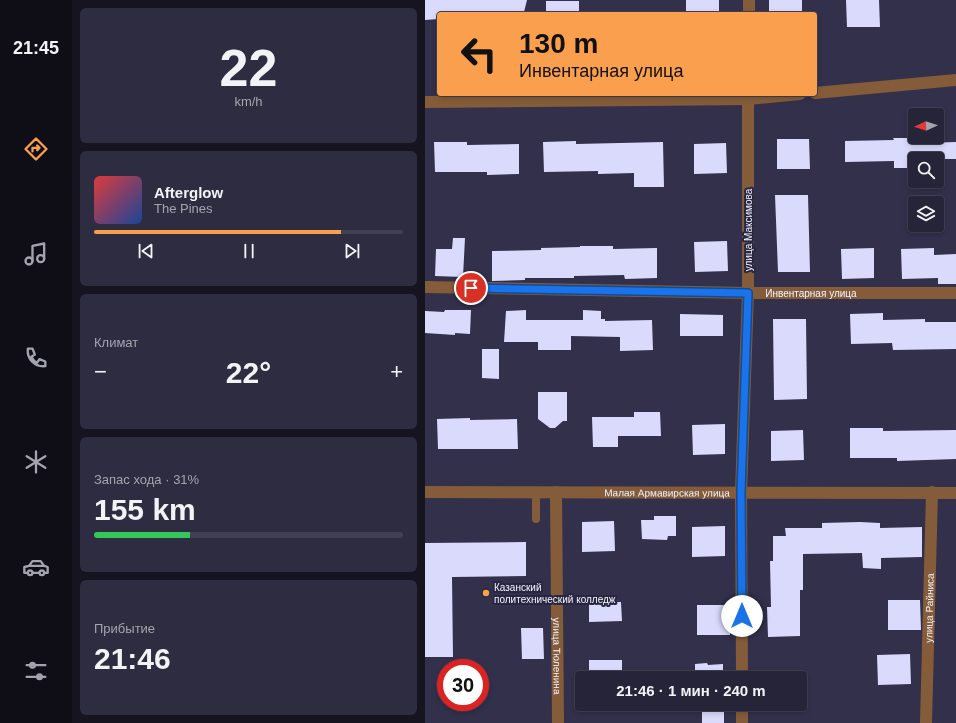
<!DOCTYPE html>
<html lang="ru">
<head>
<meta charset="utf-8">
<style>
	:root { --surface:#262438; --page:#2e2c40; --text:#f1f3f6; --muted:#a4a4ae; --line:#424153; --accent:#fa9f4e }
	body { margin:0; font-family:Arial,sans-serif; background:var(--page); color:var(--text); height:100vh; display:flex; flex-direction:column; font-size:15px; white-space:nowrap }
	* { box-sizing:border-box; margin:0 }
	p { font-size:13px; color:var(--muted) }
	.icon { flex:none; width:22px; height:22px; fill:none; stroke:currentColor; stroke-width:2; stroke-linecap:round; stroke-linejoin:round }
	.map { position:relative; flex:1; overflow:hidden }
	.sheet { display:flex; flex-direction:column; gap:8px; padding:8px; background:#15141f; width:353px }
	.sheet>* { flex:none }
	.guide { position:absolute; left:12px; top:12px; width:380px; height:84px; border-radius:4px; box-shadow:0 2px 6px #0003,0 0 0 1px var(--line); background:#fa9f4e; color:#111; overflow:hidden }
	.needle { width:26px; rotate:267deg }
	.controls { position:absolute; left:483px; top:108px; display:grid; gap:8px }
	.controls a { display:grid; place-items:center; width:36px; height:36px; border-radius:4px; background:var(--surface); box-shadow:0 2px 6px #0003,0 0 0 1px var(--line); font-size:20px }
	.speed { position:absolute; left:12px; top:659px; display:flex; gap:8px; font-size:20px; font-weight:700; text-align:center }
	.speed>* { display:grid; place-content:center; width:52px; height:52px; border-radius:50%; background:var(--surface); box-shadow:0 2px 6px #0003,0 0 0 1px var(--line); line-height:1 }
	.speed .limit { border:6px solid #d22; background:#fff; color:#111 }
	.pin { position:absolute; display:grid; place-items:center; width:34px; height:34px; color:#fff; margin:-17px; border:2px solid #fff; border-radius:50%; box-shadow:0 1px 4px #0007 }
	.me { position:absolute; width:44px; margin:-22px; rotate:0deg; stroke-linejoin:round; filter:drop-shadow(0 0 3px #0008) }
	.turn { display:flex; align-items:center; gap:14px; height:84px; padding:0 16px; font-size:18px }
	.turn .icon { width:52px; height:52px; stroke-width:2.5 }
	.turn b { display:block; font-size:28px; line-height:34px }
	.big { font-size:30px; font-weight:700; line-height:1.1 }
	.sheet .widget { flex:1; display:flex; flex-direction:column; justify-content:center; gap:6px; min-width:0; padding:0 14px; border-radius:6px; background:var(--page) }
	.sheet .dial { align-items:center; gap:0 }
	.dial b { font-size:52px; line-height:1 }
	.song { display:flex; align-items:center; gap:12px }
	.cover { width:48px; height:48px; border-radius:6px; background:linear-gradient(135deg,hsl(0 70% 55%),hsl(220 70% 35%)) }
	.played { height:4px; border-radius:2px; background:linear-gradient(90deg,var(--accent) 80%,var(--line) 80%) }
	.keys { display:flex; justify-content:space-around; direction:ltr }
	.heat { display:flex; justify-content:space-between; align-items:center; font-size:22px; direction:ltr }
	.charge { height:6px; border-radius:3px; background:linear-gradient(90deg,#34c759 31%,var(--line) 0) }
	.trip { position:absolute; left:150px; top:671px; width:232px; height:40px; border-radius:4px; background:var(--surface); box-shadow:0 2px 6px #0003,0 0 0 1px var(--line); font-weight:700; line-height:40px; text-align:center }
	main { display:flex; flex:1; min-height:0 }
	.dock { display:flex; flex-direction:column; width:72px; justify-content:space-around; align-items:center; background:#0f0e16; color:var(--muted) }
	.dock .icon { width:28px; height:28px }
	.dock .on { color:var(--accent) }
	.dock b { font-size:18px; color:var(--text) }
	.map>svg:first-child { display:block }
	.building { fill:#dadafd }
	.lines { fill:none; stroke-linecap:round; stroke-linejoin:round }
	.lane { stroke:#855c39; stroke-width:8 }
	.street { stroke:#855c39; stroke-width:12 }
	.route-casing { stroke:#114b97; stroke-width:10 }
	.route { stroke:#1a73e8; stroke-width:7 }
	.poi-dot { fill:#fa9f4e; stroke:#282640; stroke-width:1.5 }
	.labels { text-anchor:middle; stroke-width:4; stroke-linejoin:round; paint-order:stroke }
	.street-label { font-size:10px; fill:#f4f4ff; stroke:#282640 }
	.poi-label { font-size:10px; fill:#f4f4ff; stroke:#282640; text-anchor:start }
</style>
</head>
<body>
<main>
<nav class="dock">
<b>21:45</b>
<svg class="icon on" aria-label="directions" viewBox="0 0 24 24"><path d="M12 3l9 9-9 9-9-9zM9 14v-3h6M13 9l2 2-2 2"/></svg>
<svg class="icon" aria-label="music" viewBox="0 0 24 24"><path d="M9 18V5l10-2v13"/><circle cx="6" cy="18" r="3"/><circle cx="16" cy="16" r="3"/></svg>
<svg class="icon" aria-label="phone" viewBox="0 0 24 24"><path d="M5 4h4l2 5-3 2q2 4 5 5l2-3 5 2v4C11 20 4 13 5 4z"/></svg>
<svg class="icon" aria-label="climate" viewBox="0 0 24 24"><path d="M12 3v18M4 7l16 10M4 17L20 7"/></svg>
<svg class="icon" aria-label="car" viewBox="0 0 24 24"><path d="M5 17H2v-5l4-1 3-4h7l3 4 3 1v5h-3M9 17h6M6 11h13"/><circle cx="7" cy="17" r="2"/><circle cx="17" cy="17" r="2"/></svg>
<svg class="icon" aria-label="filters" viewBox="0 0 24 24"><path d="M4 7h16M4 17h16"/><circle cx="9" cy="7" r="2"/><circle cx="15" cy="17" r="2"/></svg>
</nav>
<section class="sheet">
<div class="widget dial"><b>22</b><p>km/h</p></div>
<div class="widget">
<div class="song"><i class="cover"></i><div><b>Afterglow</b><p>The Pines</p></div></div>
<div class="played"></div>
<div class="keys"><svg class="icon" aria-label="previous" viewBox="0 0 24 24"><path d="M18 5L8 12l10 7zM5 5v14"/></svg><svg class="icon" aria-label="pause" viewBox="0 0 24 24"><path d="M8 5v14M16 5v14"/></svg><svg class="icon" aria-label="next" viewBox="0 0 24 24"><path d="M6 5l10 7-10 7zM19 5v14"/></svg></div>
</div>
<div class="widget"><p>Климат</p>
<div class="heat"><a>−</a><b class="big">22°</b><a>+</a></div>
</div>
<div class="widget"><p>Запас хода · 31%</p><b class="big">155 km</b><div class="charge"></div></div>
<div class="widget"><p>Прибытие</p><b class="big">21:46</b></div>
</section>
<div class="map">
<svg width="531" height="723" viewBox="0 0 531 723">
	<rect width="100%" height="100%" fill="#32304b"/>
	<g class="building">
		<polygon points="0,0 102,0 99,12 85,13 85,14 14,14 14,19 0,20"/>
		<rect x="261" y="0" width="33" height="14"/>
		<rect x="344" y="0" width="33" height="14"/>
		<polygon points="421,0 454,0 455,27 422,27"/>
		<rect x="121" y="1" width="33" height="13"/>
		<polygon points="468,138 501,138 501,143 531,142 531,159 490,159 490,168 469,168 469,161 420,162 420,141 469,140"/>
		<polygon points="352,139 384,139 385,169 352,169"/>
		<polygon points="151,141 151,144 238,142 239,187 209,187 209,173 173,174 173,171 119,172 118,142"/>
		<polygon points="9,142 42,142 42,145 94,144 94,174 62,175 62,172 10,172"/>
		<polygon points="301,143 302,173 269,174 269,144"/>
		<polygon points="350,195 383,195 385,272 353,272"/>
		<polygon points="28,238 40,238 38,277 10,276 11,249 27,249"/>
		<polygon points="302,241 303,271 270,272 269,242"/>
		<polygon points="155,246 188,246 188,249 232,248 232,278 200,279 199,275 149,276 149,278 100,278 100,280 67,281 67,251 116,250 116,248 155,247"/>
		<polygon points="449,248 449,278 417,279 416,249"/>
		<polygon points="509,248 509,255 531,254 531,284 513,284 513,278 477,279 476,249"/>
		<polygon points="20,310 46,310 45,334 30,333 30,335 0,333 0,311 19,312"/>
		<polygon points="101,310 101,320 158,320 158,310 176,311 176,319 180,319 180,321 227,320 228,350 195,351 195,337 146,336 146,350 113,350 113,342 79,342 81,311"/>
		<polygon points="458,313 458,320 500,319 500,322 531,322 531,349 468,350 467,343 426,344 425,314"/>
		<polygon points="255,314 298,315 298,336 255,336"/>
		<polygon points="348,319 381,319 382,399 349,400"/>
		<polygon points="57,349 74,349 74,379 57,378"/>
		<polygon points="113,392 142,392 142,421 138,421 130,428 125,428 113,419"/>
		<polygon points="209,412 235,412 236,436 193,436 193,447 168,447 167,417 209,417"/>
		<polygon points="45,418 45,420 92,419 93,449 13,449 12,419"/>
		<polygon points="300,424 300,454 268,455 267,425"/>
		<polygon points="425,428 458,428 458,431 531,430 531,459 472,461 472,458 425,458"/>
		<polygon points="378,430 379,460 346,461 346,431"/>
		<polygon points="229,516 251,516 251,536 243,536 242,540 217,539 216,520 229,520"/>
		<polygon points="189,521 190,551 157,552 157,522"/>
		<polygon points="435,522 455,523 455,528 497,527 497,557 456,558 456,569 438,568 437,553 378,554 378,590 375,590 375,636 343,637 342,607 346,607 345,561 348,561 348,536 361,536 360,528 397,528 397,523"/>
		<polygon points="300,526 300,556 267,557 267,527"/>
		<polygon points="101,542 101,576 27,577 28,657 0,657 0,543"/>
		<polygon points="191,599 191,602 196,602 197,621 164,622 164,600"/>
		<polygon points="463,600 495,600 496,630 463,630"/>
		<rect x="272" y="605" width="33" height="30"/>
		<polygon points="96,628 118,628 119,659 97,659"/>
		<polygon points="485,654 486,684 453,685 452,655"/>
		<rect x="164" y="660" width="33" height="18"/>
		<polygon points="282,663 283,665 298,664 298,678 270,678 270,664"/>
		<rect x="277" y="709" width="22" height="14"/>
	</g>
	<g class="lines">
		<polyline class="lane" points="111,519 111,492"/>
		<g class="street">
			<polyline points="324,14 324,0"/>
			<polyline points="390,93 531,80"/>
			<polyline points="0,102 323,99 375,94"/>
			<path id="s1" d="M0 287 323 293H531"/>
			<path id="s2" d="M0 492 531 493"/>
			<path id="s3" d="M131 492 133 723"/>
			<polyline points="317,678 316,492 323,293 323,94"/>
			<polyline points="317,704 317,723"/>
			<path id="s4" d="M501 723 507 492"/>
		</g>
	</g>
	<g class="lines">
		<g class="route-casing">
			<polyline id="route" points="46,288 323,293 316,492 317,616"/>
		</g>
		<use href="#route" class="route"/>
	</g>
	<circle class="poi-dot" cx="61" cy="593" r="4"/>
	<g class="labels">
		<g class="street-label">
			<text transform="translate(323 230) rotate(-90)" y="4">улица Максимова</text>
			<text dy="4" stroke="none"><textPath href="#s1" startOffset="386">Инвентарная улица</textPath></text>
			<text dy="4" stroke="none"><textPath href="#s2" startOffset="242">Малая Армавирская улица</textPath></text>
			<text dy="4" stroke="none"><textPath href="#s4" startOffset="115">улица Райниса</textPath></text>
			<text dy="4" stroke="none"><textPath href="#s3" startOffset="164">улица Тюленина</textPath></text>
		</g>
		<g class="poi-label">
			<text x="69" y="591">Казанский<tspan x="69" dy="12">политехнический колледж</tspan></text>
		</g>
	</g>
</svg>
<div class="controls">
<a><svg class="needle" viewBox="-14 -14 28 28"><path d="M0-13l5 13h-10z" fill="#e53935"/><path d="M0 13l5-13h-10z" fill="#a4a4ae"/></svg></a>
<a><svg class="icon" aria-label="search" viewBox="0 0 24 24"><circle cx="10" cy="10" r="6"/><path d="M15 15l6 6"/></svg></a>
<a><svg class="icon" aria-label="layers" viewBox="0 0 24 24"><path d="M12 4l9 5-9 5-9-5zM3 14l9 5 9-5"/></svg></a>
</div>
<div class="speed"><div class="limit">30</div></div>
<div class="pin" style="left:46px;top:288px;background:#d93025"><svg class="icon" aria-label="arrive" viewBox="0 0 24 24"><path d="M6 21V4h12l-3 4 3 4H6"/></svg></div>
<svg class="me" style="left:317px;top:616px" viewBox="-20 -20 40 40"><circle r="19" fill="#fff"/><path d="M0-13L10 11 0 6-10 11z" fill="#1a73e8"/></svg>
<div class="trip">21:46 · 1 мин · 240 m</div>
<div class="guide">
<div class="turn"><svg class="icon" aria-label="left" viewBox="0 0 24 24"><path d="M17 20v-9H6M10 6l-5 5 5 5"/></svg><div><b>130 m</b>Инвентарная улица</div></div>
</div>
</div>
</main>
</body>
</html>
